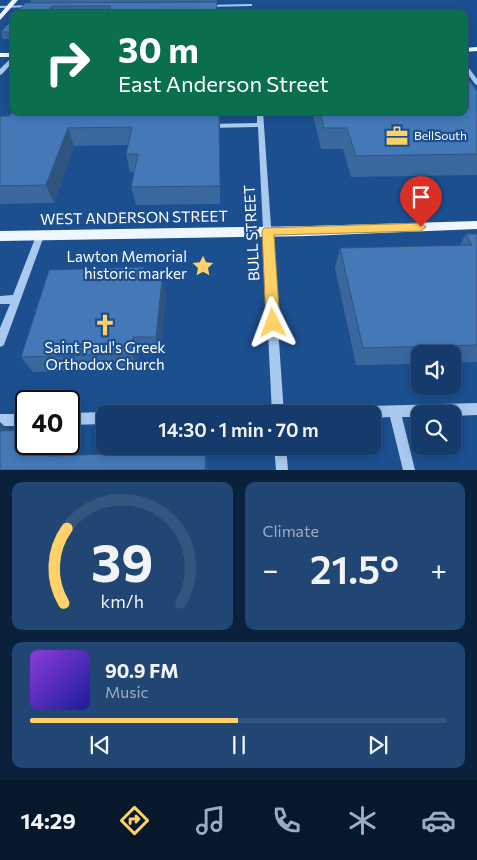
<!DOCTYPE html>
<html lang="en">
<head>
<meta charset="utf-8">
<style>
	:root { --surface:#143b6b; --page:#214673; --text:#f1f3f6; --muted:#9dadc1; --line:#33557e; --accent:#ffd166 }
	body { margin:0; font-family:Commissioner,sans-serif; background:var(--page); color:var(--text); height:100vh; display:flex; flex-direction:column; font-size:19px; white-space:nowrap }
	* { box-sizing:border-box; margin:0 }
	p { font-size:16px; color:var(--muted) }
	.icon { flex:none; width:28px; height:28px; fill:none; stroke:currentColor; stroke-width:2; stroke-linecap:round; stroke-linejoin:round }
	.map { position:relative; height:470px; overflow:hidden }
	.details { display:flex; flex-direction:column; gap:12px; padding:12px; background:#0b203b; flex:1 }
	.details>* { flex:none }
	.guide { position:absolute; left:10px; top:10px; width:458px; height:105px; border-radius:10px; box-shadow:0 2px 8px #0003,0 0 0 1px var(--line); background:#0b6e4f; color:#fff; overflow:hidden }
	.buttons { position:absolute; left:411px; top:345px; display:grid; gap:10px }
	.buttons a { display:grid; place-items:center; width:50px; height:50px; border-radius:10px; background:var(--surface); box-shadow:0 2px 8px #0003,0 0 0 1px var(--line); font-size:25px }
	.speed { position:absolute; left:15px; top:390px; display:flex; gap:10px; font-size:25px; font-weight:700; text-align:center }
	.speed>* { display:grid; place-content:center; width:65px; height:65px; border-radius:50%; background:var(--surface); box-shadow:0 2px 8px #0003,0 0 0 1px var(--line); line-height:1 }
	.speed .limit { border:2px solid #111; border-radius:8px; background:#fff; color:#111 }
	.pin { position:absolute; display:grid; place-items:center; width:42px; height:42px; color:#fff; margin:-51px -21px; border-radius:50% 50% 50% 0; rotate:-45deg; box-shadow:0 0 5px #0007 }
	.pin .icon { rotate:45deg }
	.me { position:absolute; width:55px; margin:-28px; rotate:357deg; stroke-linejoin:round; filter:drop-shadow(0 0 4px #0008) }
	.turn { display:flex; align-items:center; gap:18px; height:105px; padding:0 25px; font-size:22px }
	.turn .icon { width:65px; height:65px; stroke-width:2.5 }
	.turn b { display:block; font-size:35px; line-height:42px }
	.big { font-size:38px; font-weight:600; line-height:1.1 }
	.details .card { flex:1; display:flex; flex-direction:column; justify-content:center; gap:8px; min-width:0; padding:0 18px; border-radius:10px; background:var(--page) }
	.details .dial { align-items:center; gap:0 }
	.dial svg { height:130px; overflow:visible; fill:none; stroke:var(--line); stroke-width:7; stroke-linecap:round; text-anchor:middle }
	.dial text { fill:var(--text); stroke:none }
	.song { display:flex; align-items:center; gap:15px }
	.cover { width:60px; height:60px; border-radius:8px; background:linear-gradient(135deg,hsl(270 70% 55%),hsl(240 70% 35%)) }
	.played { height:5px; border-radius:2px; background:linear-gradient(90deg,var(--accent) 50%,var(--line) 50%) }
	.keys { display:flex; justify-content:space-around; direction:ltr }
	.heat { display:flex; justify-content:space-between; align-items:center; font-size:28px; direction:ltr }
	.details .tiles { flex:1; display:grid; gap:12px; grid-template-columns:1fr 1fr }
	.card:last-child { grid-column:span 2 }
	.trip { position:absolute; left:96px; top:405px; width:285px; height:50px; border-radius:10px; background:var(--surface); box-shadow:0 2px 8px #0003,0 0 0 1px var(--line); font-weight:600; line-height:50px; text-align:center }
	.tab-bar { display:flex; height:80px; justify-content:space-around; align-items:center; background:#08182b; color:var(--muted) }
	.tab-bar .icon { width:35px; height:35px }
	.tab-bar .on { color:var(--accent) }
	.tab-bar b { font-size:22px; color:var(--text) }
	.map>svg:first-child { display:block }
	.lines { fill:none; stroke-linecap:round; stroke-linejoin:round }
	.minor { fill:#a9c9ee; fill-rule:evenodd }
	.major { fill:#f0f6ff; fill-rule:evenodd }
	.wall { fill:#3a679d }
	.shaded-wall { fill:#305480 }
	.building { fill:#4478b7; stroke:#305480 }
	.route { fill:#ffd166; stroke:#a68842 }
	.labels { text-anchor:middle; stroke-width:4.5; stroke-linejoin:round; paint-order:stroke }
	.far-poi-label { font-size:12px; fill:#fff; stroke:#1b4f8f; text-anchor:start }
	.street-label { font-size:15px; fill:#fff; stroke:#1b4f8f }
	.poi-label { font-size:15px; fill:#fff; stroke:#1b4f8f; text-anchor:end }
</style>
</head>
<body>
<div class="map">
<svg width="477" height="470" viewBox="0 0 477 470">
	<rect width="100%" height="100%" fill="#1b4f8f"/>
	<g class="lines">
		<g class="minor">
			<polygon points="250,4 252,4 252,6 205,7 203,6 205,5"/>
			<polygon points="34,5 34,6 32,7 0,8 0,6"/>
			<polygon points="14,55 14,61 2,74 0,75 0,69"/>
			<polygon points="464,63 466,64 477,79 477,85 475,84 464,69"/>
			<polygon points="257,111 263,111 284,414 272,414 258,127 209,128 206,126 209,124 257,123"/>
			<polygon points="40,233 44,236 5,342 4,345 0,347 0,328 10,304 0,304 0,296 13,295 36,236"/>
			<polygon points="477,403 477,415 452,416 452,414 420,414 420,417 402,417 415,470 403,470 390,417 372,418 372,414 294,414 296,410 300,408"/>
			<polygon points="105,412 109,414 105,414 105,424 69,425 69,413"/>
			<rect x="0" y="414" width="26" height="12"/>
			<polygon points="274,446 286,446 288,470 276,470"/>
		</g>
		<g class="major">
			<polygon points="12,0 18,0 0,20 0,14"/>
			<polygon points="477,47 477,51 464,52 464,48"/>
			<rect x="0" y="53" width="14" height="4"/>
			<polygon points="477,221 477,229 308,236 0,241 0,231 308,226"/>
		</g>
	</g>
	<g class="wall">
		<polygon points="30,0 217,0 217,2 108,12 54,13 31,3"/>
		<polygon points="14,17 14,39 3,39 1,32"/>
		<polygon points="477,91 477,175 351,177 343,149 321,149 312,111 464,111"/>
		<polygon points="26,111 222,111 222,116 220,116 220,204 136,205 131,187 134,172 130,172 126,154 128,145 74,146 54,203 0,204 0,116 9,116 25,113"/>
		<polygon points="466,234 477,234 477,362 452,363 452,354 420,354 420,364 356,365 335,268 340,248 459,246"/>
		<polygon points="147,280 162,280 166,297 160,352 139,352 137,369 33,372 21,357"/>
	</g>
	<g class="shaded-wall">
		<polygon points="52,6 54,13 53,14 46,14"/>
		<polygon points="219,112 220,129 220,204 220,186"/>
		<polygon points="68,128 74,146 54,203 46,185"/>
		<polygon points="144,267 148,284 142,281"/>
		<polygon points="162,280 166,297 160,352 156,337"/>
		<polygon points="133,337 139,352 137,369 132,354"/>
		<polygon points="0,422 11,432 0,437"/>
		<polygon points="51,444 65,444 60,467 48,456"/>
		<polygon points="206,451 208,462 208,470 205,470"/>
	</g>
	<g class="building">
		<polygon points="217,2 216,14 108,14 110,6 52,6 46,14 16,14 25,3"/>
		<polygon points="14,17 14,32 1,32"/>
		<polygon points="464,73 477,91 477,154 356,156 347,128 324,128 320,111 464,111"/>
		<polygon points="26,111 220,111 220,114 219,112 25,113"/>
		<polygon points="219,112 220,186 131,187 138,154 126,154 132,127 68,128 46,185 0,186 0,116 9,116 11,113 15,113"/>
		<polygon points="466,234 477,234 477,345 363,348 340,248 472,245"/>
		<polygon points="144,267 142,281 162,280 156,337 133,337 132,354 21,357 49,270"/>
		<polygon points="26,430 26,444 51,444 48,456 206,451 205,470 0,470 0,431"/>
	</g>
	<polygon class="route" points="421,223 426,227 421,231 274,235 280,323 278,327 273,329 268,327 266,323 262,231 264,228"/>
	<defs>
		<g id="office-bare" transform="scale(1.725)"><path d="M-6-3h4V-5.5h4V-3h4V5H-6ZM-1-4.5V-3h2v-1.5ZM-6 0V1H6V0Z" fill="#ffd166" stroke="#1b4f8f" stroke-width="2.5" paint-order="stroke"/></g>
		<g id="sight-bare" transform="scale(1.725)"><path d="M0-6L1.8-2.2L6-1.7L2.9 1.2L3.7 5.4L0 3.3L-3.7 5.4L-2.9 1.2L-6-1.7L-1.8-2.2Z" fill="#ffd166" stroke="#1b4f8f" stroke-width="2.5" paint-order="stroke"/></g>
		<g id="church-bare" transform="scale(1.725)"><path d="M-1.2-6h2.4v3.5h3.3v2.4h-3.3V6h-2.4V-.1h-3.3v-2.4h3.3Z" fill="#ffd166" stroke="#1b4f8f" stroke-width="2.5" paint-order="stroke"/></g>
	</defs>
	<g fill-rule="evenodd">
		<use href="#office-bare" x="397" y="136"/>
		<use href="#sight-bare" x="203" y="266"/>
		<use href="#church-bare" x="105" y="325"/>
	</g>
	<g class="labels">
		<g class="far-poi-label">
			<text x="414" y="140">BellSouth</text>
		</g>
		<g class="street-label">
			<text transform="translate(134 218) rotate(-1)" y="5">WEST ANDERSON STREET</text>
			<text transform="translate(252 233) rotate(-93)" y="5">BULL STREET</text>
		</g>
		<g class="poi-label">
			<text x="187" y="262">Lawton Memorial<tspan x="187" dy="17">historic marker</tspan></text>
			<text x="105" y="353" text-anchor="middle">Saint Paul's Greek<tspan x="105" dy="17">Orthodox Church</tspan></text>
		</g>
	</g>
</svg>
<div class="buttons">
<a><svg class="icon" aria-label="sound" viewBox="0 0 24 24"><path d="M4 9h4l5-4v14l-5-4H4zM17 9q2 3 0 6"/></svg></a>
<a><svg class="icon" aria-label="search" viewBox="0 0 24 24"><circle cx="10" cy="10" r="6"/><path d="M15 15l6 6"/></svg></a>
</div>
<div class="speed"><div class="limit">40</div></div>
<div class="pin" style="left:421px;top:227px;background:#d93025"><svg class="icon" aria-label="arrive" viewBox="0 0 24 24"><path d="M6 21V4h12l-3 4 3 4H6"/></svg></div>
<svg class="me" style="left:273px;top:323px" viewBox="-20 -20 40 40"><path d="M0-17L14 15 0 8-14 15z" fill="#ffd166" stroke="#fff" stroke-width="4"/></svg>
<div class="trip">14:30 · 1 min · 70 m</div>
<div class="guide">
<div class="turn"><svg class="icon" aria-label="right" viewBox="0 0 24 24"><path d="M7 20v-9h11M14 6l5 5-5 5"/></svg><div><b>30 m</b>East Anderson Street</div></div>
</div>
</div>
<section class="details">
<div class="tiles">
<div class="card dial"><svg viewBox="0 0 100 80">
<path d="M14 69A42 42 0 1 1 86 69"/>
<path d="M14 69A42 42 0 0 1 16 23" stroke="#ffd166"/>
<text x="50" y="56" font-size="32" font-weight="700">39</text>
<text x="50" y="72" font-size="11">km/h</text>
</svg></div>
<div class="card"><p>Climate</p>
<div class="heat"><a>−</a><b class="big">21.5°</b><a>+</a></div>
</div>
<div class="card">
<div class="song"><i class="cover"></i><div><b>90.9 FM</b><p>Music</p></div></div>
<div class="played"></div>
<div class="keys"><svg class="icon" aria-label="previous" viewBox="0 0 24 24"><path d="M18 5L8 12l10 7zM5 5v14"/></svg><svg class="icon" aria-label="pause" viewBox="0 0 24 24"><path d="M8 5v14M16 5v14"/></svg><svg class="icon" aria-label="next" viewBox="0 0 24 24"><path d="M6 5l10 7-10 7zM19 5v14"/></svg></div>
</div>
</div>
</section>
<nav class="tab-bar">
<b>14:29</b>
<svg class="icon on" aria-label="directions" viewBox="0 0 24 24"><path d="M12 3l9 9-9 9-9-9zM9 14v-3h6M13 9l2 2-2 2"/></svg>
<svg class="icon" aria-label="music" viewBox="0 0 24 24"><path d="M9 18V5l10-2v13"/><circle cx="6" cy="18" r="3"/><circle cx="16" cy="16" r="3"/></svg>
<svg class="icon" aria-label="phone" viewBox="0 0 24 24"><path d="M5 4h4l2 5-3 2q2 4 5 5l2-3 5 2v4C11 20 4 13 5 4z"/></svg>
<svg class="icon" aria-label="climate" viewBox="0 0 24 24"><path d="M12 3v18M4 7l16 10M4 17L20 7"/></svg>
<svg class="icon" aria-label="car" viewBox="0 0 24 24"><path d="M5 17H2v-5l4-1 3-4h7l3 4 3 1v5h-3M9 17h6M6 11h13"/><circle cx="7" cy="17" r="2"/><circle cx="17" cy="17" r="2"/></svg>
</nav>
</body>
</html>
